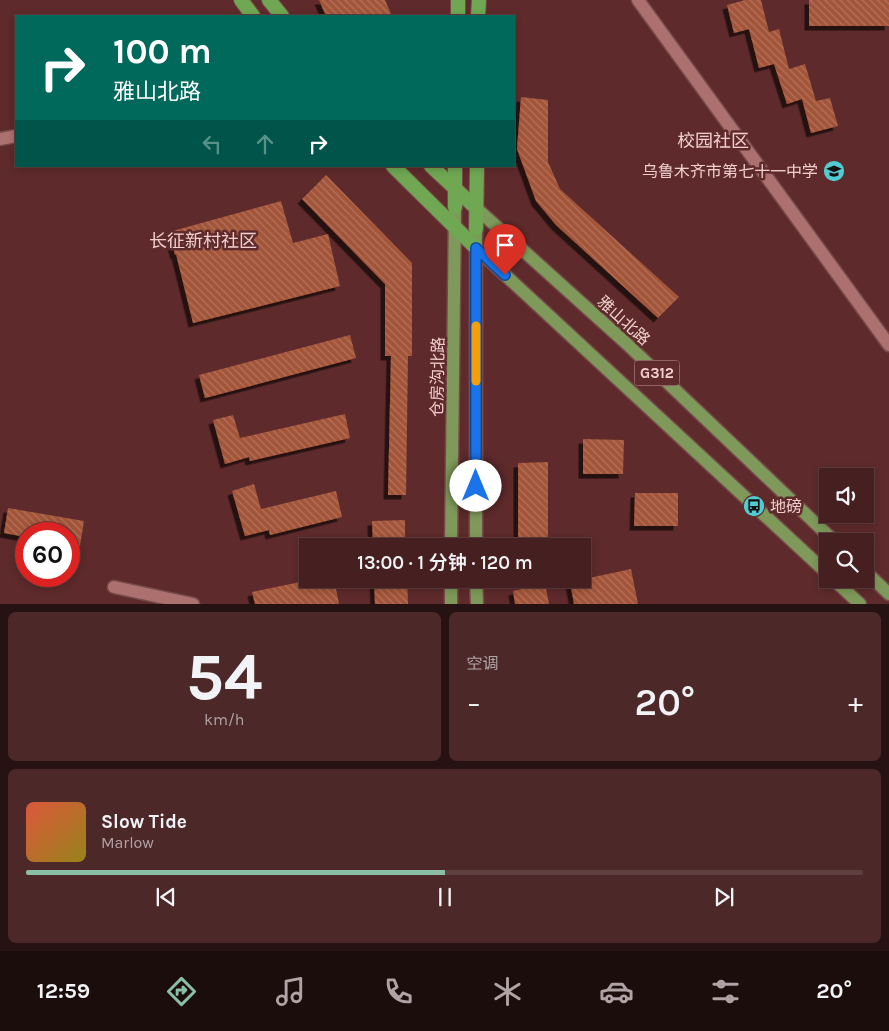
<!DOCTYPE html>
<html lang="zh">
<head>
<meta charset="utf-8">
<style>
	:root { --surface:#462020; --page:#4d2829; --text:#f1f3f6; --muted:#b0a3a5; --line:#5e3e3e; --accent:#8abfa5 }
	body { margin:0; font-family:Karla,"Noto Sans SC",sans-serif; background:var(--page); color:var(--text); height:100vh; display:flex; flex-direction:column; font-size:19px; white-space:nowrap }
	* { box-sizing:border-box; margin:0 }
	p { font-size:16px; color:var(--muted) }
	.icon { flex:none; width:28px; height:28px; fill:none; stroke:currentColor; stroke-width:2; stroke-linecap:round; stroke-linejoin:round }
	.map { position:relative; height:604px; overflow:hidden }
	.side { display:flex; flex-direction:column; gap:8px; padding:8px; background:#261212; flex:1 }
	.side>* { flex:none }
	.guide { position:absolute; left:15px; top:15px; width:500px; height:152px; border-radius:0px; box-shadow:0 2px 8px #0003,0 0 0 1px var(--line); background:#00695c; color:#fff; overflow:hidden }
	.fabs { position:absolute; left:819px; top:468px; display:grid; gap:10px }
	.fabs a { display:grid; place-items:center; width:55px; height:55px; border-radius:0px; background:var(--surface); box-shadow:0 2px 8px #0003,0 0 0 1px var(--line); font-size:25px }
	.speed { position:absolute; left:15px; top:522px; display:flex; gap:10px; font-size:25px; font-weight:700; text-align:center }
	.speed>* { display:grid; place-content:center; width:65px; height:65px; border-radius:50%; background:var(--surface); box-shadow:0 2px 8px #0003,0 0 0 1px var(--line); line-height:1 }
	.speed .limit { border:8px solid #d22; background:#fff; color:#111 }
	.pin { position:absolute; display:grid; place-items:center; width:42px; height:42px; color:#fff; margin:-51px -21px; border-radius:50% 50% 50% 0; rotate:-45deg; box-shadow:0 0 5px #0007 }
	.pin .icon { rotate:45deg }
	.me { position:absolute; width:55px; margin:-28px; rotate:0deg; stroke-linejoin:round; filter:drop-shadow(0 0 4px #0008) }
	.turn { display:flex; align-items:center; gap:18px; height:105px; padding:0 15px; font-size:22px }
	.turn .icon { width:65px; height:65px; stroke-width:2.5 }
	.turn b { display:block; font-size:35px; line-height:42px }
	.lanes { display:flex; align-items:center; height:48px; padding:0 15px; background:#0003; justify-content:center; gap:25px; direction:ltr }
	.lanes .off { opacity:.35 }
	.big { font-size:38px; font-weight:600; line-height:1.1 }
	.side .card { flex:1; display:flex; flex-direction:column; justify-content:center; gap:8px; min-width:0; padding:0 18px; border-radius:8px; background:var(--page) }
	.side .dial { align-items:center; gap:0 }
	.dial b { font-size:65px; line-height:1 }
	.song { display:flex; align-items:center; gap:15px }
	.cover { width:60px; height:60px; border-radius:8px; background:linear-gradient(135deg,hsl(10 70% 55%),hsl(50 70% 35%)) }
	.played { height:5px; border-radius:2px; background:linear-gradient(90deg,var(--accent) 50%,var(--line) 50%) }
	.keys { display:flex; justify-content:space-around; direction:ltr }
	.heat { display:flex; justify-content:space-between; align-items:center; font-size:28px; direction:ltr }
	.side .tiles { flex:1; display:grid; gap:8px; grid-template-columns:1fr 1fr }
	.card:last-child { grid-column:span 2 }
	.trip { position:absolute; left:299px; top:538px; width:292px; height:50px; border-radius:0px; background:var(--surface); box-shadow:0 2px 8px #0003,0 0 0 1px var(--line); font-weight:600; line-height:50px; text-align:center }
	.dock { display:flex; height:80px; justify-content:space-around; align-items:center; background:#1c0d0d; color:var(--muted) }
	.dock .icon { width:35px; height:35px }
	.dock .on { color:var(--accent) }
	.dock b { font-size:22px; color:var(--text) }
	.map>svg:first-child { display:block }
	.building { fill:url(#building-back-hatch); filter:url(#shadow) }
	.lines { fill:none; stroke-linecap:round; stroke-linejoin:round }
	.minor-casing { stroke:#76494b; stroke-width:15 }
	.primary-casing { stroke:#76494b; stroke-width:15 }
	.trunk-casing { stroke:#76494b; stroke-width:16 }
	.minor { stroke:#ac706f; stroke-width:12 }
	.primary { stroke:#7e9959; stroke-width:12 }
	.trunk { stroke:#6fa752; stroke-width:14 }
	.route-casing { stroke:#114b97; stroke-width:12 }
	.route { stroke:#1a73e8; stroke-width:9 }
	.slow { stroke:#f59e0b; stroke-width:9 }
	.labels { text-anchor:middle; stroke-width:5; stroke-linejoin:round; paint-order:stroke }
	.shield { fill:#5e2a2b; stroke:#c59e9d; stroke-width:1 }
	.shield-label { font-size:15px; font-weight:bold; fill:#f1cfce }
	.poi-label { font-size:16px; fill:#f1cfce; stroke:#5e2a2b; text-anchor:end }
	.street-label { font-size:16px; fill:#f1cfce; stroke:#5e2a2b }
	.neighbourhood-label { font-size:18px; fill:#f1cfce; stroke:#5e2a2b }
</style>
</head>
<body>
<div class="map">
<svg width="889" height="604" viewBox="0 0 889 604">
	<defs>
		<pattern id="building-back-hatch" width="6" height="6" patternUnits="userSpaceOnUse" patternTransform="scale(1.25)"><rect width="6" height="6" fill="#a25438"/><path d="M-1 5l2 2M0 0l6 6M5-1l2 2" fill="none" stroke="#b4735d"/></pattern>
		<filter id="shadow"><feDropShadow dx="-4.5" dy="4.5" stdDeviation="0" flood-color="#0009"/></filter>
	</defs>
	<rect width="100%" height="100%" fill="#5e2a2b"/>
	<g class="building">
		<polygon points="319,0 385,0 392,16 326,16"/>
		<polygon points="745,0 761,0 769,32 779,29 789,69 805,64 816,101 830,98 838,126 811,133 802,99 787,104 774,64 759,68 749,29 734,33 727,5"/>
		<rect x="809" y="0" width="80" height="26"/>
		<polygon points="521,97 548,100 548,162 560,189 679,297 658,318 556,225 536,201 517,149"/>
		<polygon points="326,175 412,263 412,356 408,356 406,495 388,495 391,356 385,356 385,284 302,199"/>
		<polygon points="281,201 293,243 328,234 340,286 193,323 176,254 175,255 169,232"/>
		<polygon points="350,335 356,358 205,398 199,375"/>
		<polygon points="345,414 350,438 250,461 249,457 225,464 213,420 233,415 240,438"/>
		<polygon points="583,439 624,440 623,474 583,474"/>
		<polygon points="548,462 548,546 518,546 518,463"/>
		<polygon points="254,484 261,509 336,491 342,517 270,535 269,530 245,536 232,491"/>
		<polygon points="635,493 678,493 678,526 634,526"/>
		<polygon points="8,508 84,521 80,546 69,544 69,534 26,534 26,537 4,533"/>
		<polygon points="405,520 405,546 373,546 372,521"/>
		<polygon points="631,569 638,604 574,604 570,582"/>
		<polygon points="315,579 334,579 339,604 255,604 252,592"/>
		<polygon points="374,579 407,579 408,604 375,604"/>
		<polygon points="545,584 549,604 515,604 513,591"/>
	</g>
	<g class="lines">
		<g class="minor-casing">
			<g id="minor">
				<polyline points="638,0 889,345"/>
				<polyline points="0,139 16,136"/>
				<polyline points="114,587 193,604"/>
			</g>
		</g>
		<g class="primary-casing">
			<g id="primary">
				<polyline points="476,208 627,344 834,541"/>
				<polyline points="476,229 476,546"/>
				<polyline points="476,248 828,574"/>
				<polyline points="451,546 455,207"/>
				<polyline points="865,571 889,594"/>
				<polyline points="476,579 477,604"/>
				<polyline points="833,579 860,604"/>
				<polyline points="451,604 451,579"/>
			</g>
		</g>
		<g class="trunk-casing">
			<g id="trunk">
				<polyline points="241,0 253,16"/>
				<polyline points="269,0 282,16"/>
				<polyline points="458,16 458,0"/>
				<polyline points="478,16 479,0"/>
				<polyline points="393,166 476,248"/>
				<polyline points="431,166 476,208"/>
				<polyline points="455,207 455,166"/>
				<polyline points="476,229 477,166"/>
			</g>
		</g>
		<use href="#minor" class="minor"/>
		<use href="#primary" class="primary"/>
		<use href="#trunk" class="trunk"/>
	</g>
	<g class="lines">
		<g class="route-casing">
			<polyline id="route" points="476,486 476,248 505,275"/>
		</g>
		<use href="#route" class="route"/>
		<polyline class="slow" points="476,326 476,381"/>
	</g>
	<defs>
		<g id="school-disc" transform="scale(1.125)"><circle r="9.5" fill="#51ccd2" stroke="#5e2a2b"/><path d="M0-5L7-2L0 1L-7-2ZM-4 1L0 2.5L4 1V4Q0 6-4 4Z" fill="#111"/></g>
		<g id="bus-disc" transform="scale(1.125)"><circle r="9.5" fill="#51ccd2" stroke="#5e2a2b"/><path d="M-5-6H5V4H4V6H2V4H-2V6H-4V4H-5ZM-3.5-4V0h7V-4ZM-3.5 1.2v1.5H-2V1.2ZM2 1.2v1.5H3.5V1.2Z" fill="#111"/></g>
	</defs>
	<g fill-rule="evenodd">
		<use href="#school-disc" x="834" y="171"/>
		<use href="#bus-disc" x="754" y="506"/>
	</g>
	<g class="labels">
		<rect class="shield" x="634.5" y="360.5" width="45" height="25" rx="4"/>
		<g class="shield-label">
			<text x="657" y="378">G312</text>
		</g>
		<g class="poi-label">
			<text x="818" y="177">乌鲁木齐市第七十一中学</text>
			<text x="770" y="512" text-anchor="start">地磅</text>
		</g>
		<g class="street-label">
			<text transform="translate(624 320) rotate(42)" y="6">雅山北路</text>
			<text transform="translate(437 377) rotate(-89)" y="6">仓房沟北路</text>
		</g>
		<g class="neighbourhood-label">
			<text x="713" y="147">校园社区</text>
			<text x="203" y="247">长征新村社区</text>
		</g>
	</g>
</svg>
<div class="fabs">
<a><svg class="icon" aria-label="sound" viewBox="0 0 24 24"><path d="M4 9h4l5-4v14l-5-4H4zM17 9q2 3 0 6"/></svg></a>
<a><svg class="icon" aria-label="search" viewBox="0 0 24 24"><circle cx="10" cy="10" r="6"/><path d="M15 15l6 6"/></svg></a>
</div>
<div class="speed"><div class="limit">60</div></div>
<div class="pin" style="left:505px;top:275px;background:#d93025"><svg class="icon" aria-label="arrive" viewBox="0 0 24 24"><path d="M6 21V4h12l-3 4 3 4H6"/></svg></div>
<svg class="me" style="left:476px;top:486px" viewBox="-20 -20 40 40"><circle r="19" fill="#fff"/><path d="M0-13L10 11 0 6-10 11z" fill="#1a73e8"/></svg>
<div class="trip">13:00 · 1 分钟 · 120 m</div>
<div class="guide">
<div class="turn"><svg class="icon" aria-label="right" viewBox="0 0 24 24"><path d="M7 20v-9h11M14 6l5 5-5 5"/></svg><div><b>100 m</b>雅山北路</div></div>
<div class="lanes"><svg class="icon off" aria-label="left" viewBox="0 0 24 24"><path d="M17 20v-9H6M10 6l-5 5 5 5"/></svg><svg class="icon off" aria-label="ahead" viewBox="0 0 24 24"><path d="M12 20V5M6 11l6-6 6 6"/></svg><svg class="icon" aria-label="right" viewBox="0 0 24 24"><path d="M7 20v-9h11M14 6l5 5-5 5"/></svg></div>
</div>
</div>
<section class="side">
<div class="tiles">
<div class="card dial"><b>54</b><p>km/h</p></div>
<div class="card"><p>空调</p>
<div class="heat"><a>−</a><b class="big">20°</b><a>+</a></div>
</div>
<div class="card">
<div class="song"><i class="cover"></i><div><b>Slow Tide</b><p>Marlow</p></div></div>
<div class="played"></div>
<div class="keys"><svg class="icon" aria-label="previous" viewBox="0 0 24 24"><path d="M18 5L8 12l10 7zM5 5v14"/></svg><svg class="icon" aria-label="pause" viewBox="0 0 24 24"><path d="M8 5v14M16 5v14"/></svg><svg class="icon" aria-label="next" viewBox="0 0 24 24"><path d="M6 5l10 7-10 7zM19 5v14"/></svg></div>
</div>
</div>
</section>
<nav class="dock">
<b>12:59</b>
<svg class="icon on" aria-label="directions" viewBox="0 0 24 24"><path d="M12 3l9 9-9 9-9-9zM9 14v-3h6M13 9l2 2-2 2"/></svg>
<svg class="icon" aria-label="music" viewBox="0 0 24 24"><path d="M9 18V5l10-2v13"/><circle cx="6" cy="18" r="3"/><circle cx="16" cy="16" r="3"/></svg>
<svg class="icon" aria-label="phone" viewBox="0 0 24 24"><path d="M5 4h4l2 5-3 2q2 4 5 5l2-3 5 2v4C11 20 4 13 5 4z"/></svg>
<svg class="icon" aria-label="climate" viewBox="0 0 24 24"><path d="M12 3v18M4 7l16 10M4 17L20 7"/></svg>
<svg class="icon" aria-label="car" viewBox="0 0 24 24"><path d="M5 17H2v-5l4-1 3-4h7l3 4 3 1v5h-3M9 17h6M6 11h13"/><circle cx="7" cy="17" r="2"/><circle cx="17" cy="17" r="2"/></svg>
<svg class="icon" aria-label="filters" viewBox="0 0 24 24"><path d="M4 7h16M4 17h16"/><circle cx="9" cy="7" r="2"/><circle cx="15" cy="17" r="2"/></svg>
<b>20°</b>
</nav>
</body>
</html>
